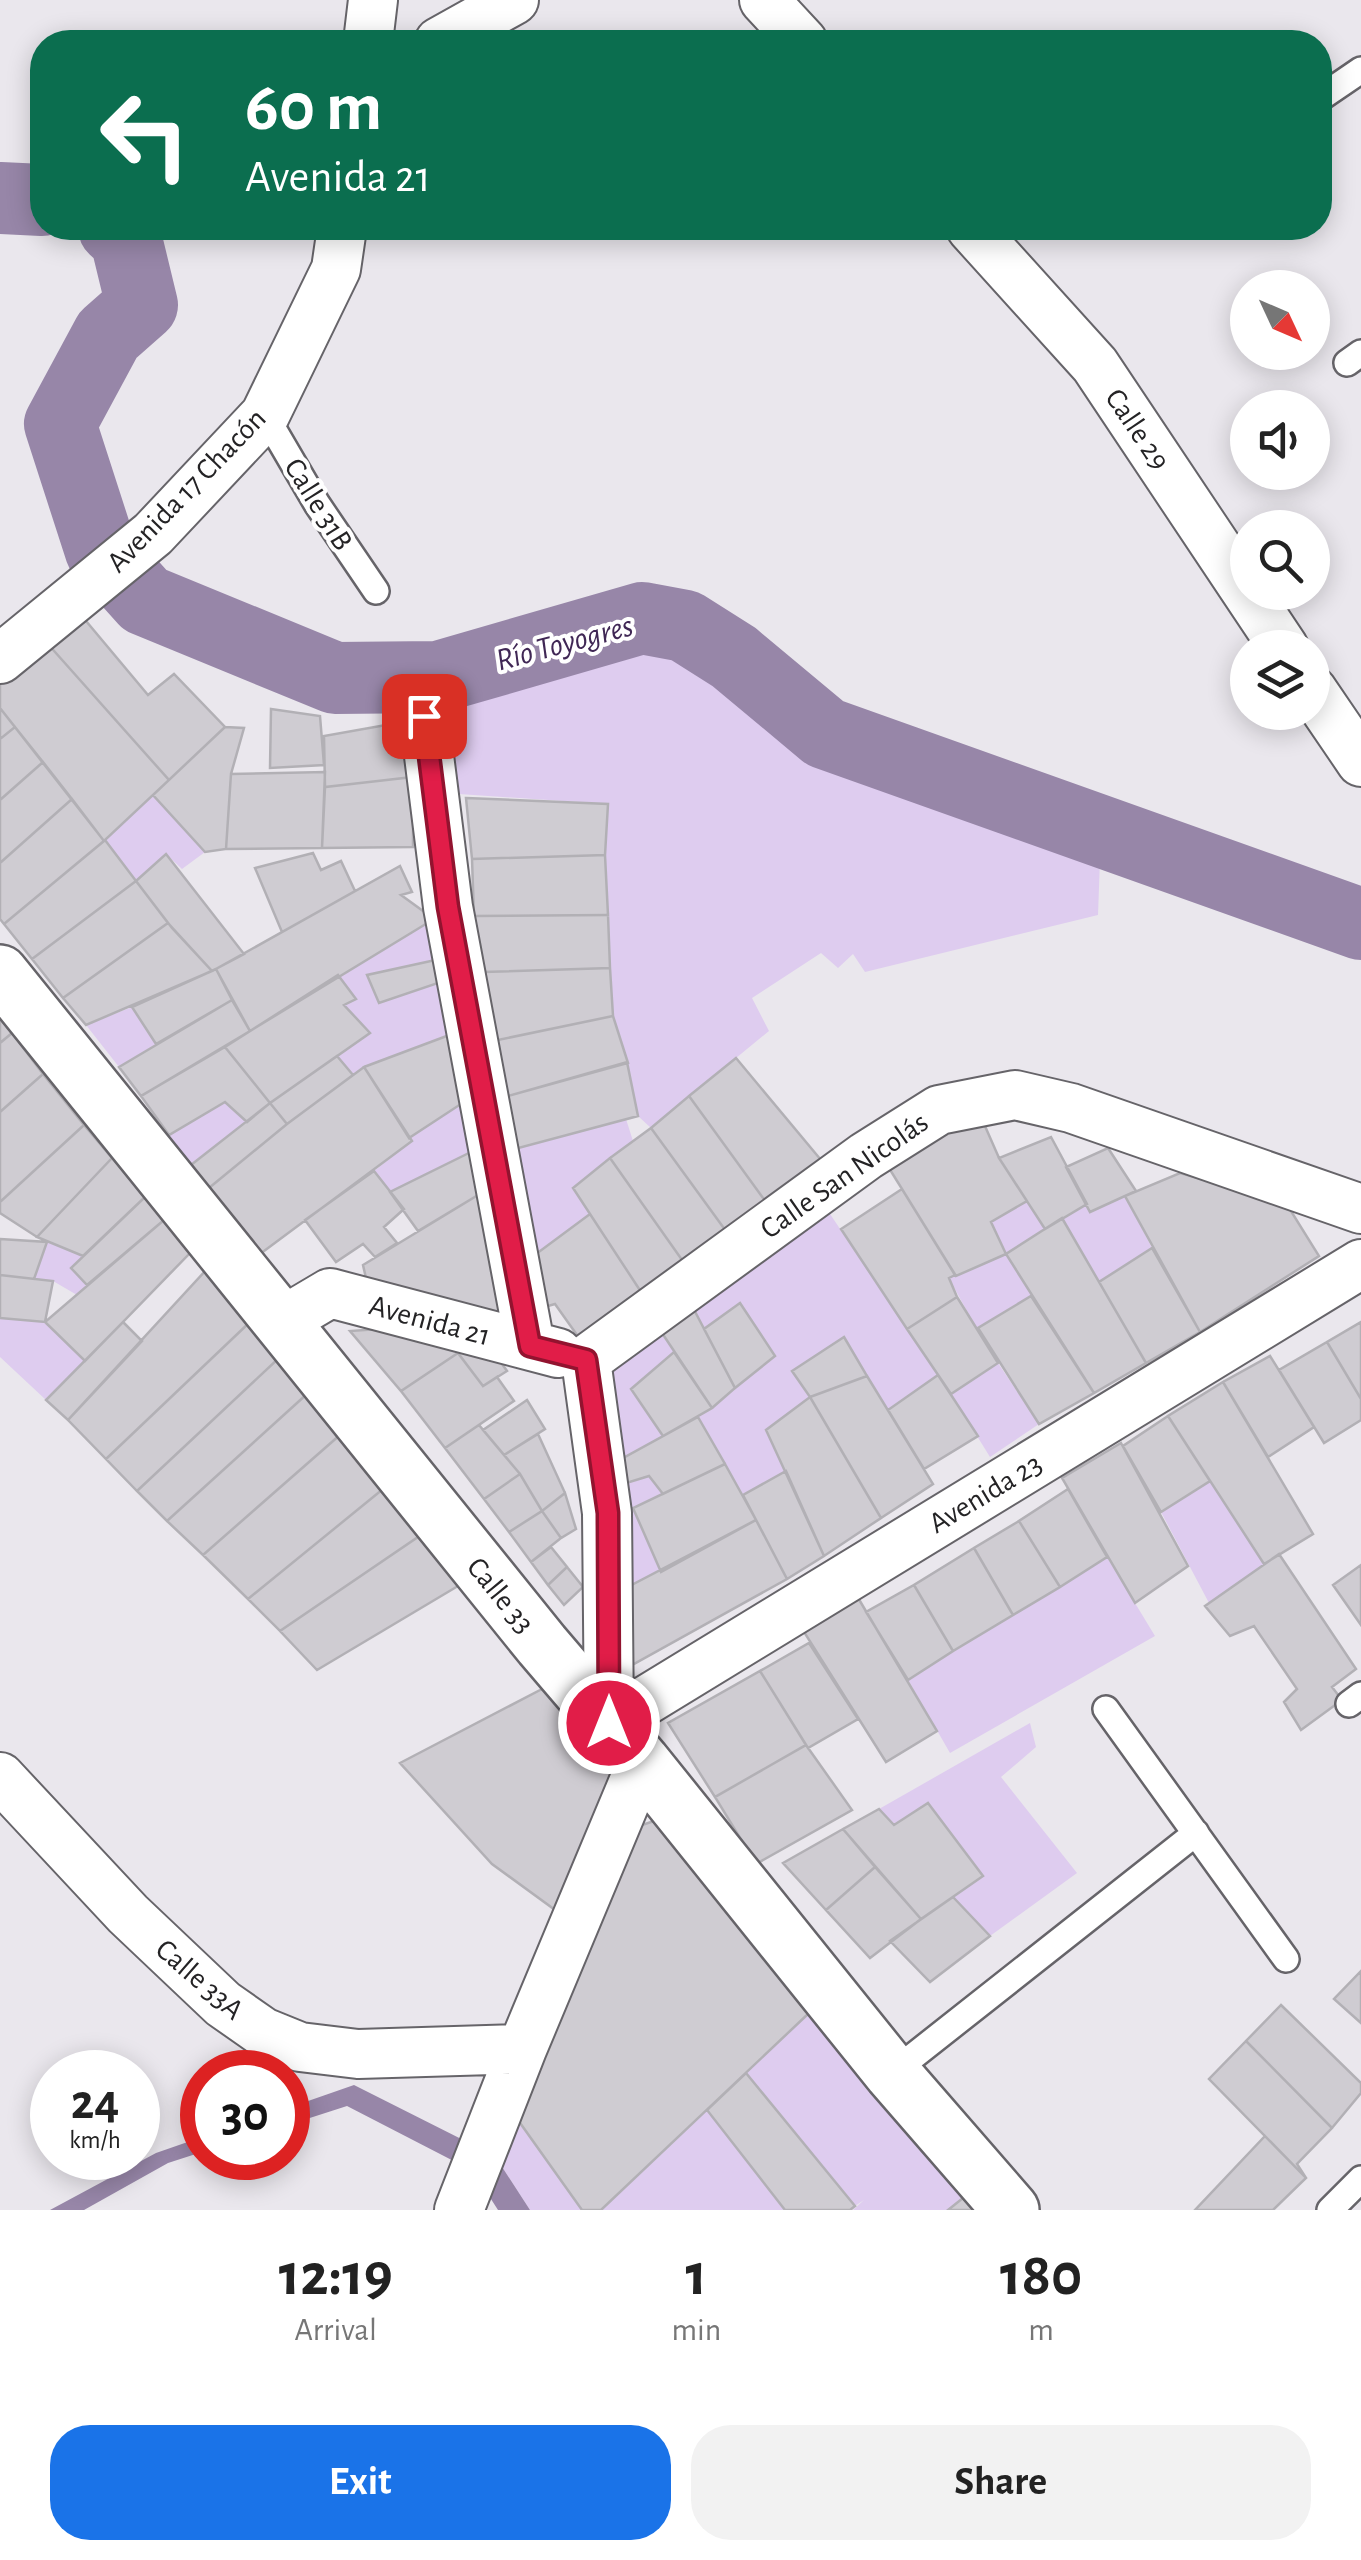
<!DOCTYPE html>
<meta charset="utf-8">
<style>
body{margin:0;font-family:"Alegreya Sans",sans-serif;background:#f2f2f2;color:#222;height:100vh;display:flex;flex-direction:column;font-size:38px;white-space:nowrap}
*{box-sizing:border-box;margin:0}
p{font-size:32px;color:#767676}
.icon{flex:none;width:55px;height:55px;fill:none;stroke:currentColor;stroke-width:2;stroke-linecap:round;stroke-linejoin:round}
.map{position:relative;height:2210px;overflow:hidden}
.sheet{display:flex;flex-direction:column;background:#fff;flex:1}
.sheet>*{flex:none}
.top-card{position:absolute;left:30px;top:30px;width:1302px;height:210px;border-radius:40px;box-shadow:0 5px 25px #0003;background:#0b6e4f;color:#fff;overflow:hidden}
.needle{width:65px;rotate:134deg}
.buttons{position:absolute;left:1230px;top:270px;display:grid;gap:20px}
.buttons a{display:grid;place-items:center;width:100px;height:100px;border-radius:50%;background:#fff;box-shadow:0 5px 25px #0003;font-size:50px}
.speed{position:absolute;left:30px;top:2050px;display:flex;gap:20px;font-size:50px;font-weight:700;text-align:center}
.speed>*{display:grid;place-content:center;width:130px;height:130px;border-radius:50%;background:#fff;box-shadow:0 5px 25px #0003;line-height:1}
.speed small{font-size:25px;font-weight:400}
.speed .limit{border:15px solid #d22;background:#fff;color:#111}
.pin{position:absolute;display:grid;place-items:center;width:85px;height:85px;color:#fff;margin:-42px;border-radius:20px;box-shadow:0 5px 15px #0006}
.me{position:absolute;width:110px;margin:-55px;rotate:0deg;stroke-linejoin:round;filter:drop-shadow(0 0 8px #0008)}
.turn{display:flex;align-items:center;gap:35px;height:210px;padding:0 50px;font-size:45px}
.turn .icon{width:130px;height:130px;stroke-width:2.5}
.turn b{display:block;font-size:70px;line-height:85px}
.eta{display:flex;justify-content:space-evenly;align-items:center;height:170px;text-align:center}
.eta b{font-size:60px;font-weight:700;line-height:70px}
.primary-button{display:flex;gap:20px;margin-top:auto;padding:20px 50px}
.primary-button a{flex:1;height:115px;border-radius:40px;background:#1a73e8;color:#fff;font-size:40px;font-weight:700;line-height:115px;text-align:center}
.primary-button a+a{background:#f2f2f2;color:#222}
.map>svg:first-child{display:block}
</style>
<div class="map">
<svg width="1361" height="2210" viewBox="0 0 1361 2210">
<rect width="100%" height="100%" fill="#eae7ed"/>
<path fill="#deccef" d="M642,618L685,626L731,655L824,736L1101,832L1098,915L865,972L853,954L838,968L821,953L752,998L769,1031L651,1128L638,1116L627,1062L613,1016L605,855L608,804L459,794L442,675Z
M153,795L205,852L182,869L166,854L136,881L105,840Z
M434,919L440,959L367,976L379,1003L444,981L452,1034L366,1066L353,1075L337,1056L360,1024L344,1005L356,998L338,975Z
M132,1007L156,1044L119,1067L86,1025Z
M225,1102L247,1122L191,1165L169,1135Z
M464,1102L473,1151L390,1192L374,1171L412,1141L411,1137Z
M626,1119L633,1141L574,1188L590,1214L532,1257L511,1150Z
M1125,1196L1152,1248L1100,1282L1062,1218L1087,1204L1091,1212Z
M1027,1201L1045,1229L1033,1296L976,1328L949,1278L1006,1254L991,1222Z
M824,1205L938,1375L888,1410L843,1338L793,1371L810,1397L786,1471L743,1495L698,1417L774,1356L740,1303L704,1329L690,1302Z
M47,1242L83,1256L71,1267L87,1285L77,1295L53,1281L34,1279Z
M0,1318L45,1322L85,1361L46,1400L0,1357Z
M658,1327L674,1352L632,1389L663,1436L616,1462L601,1367Z
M998,1363L1039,1424L990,1457L951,1394Z
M649,1476L663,1494L634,1508L661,1572L624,1589L620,1485Z
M1210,1481L1264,1564L1209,1603L1161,1512Z
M1107,1557L1155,1636L950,1753L908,1680Z
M1030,1723L1036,1747L1001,1777L1077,1873L990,1936L953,1897L983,1875L928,1804L894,1825L879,1809Z
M809,2013L968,2194L948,2210H853L864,2200L855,2206L746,2073Z
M707,2110L785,2210H601Z
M513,2113L582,2210H530L495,2156Z"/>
<path fill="#9786a8" d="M354,2085L495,2156L530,2210H498L473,2171L347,2106L288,2125V2108Z
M202,2137V2152L168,2163L84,2210H50L156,2153Z"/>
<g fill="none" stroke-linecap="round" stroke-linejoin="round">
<path stroke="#9786a8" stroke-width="72" d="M0,198L42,200
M114,228L126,239L142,305L108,335L60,424L101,551L145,600L335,678L438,677L642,618L685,626L734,657L825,733L1361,924"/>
</g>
<path fill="#cfccd2" stroke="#b2b0b5" stroke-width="2.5" d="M81,615L148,695L174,674L225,727L169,780L47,643Z
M47,643L169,780L104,841L0,708V679Z
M0,708L15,727L0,739Z
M271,709L320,716L324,765L270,768Z
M414,720L413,777L325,787L324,736Z
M15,727L43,762L0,800V739Z
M225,727L244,728L231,774L226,849L205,852L153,795Z
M43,762L72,799L0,863V800Z
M325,772L322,848L226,849L231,774Z
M413,777V847L322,848L325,787Z
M466,798L608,804L605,855L472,859Z
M72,799L104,841L4,924L0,919V863Z
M105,840L136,881L32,959L4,924Z
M313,853L321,870L341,861L355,891L282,932L255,868Z
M166,854L244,954L212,971L172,928L136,881Z
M605,855L608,915L474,916L472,859Z
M400,866L412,892L401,895L434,919L250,1031L216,969Z
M136,881L168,923L63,998L32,959Z
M608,915L610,968L483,972L474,916Z
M168,923L212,971L86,1025L63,998Z
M440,959L444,981L379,1003L367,975Z
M610,968L613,1016L493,1041L483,972Z
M216,969L232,1000L156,1044L132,1007Z
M338,975L356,999L344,1005L370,1033L270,1103L225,1047Z
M232,1000L250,1031L141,1096L119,1067Z
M613,1016L628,1063L501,1098L493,1041Z
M0,1018L12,1033L0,1043Z
M12,1033L43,1074L0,1112V1043Z
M452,1034L464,1102L409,1138L364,1067Z
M225,1047L270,1103L247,1122L225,1102L169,1135L141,1096Z
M337,1056L353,1075L287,1124L270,1103Z
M736,1058L826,1166L771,1209L689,1096Z
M627,1062L638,1116L511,1150L501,1098Z
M364,1067L412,1141L260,1254L209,1188L287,1124Z
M43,1074L84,1125L0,1202V1112Z
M689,1096L771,1209L731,1238L651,1128Z
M270,1103L287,1124L209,1188L191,1165Z
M981,1117L999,1158L1027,1201L991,1222L1006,1254L956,1276L884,1160Z
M84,1125L112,1158L37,1237L0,1213V1202Z
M651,1128L731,1238L687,1267L610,1158Z
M1051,1137L1087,1204L1045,1229L999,1158Z
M1108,1148L1136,1191L1090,1212L1066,1167Z
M473,1151L483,1192L418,1231L390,1192Z
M112,1158L145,1197L83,1256L37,1237Z
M610,1158L687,1267L645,1298L573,1188Z
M374,1171L404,1209L384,1227L397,1243L375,1257L363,1244L336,1262L305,1220Z
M1180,1173L1286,1203L1319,1256L1200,1332L1125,1196Z
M902,1189L955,1275L949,1278L957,1297L907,1329L841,1229Z
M483,1192L507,1320L368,1287L363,1265Z
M145,1197L164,1220L87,1285L71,1268Z
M590,1214L645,1298L582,1342L555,1304L541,1308L532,1257Z
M1062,1218L1146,1363L1094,1393L1006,1254Z
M164,1220L191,1252L85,1361L45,1322Z
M0,1239L47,1242L34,1279L0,1275Z
M1152,1248L1200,1332L1146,1363L1099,1282Z
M207,1269L251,1321L106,1459L68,1420Z
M0,1275L53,1281L45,1322L0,1318Z
M1031,1296L1094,1393L1039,1424L978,1328Z
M957,1297L998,1363L951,1394L907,1329Z
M690,1302L735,1388L712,1408L658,1327Z
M740,1303L775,1356L735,1388L704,1329Z
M251,1321L280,1357L137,1491L106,1459Z
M123,1322L142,1341L68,1420L46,1400Z
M1361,1322V1399L1327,1342Z
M437,1325L458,1353L401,1391L350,1331Z
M844,1337L867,1376L810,1397L792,1371Z
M1327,1342L1361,1399V1420L1324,1443L1279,1370Z
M487,1343L507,1371L483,1386L458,1353Z
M674,1352L712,1408L663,1436L631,1389Z
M458,1353L483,1386L497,1377L514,1401L445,1448L401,1391Z
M1270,1356L1314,1427L1268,1457L1223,1382Z
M280,1357L308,1393L167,1521L137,1491Z
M938,1375L978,1436L924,1469L888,1410Z
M867,1376L933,1484L881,1518L810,1397Z
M1223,1382L1313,1534L1264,1564L1168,1416Z
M308,1393L341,1434L203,1555L167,1521Z
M810,1397L881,1518L824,1556L766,1430Z
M527,1400L545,1429L504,1455L483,1430Z
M1168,1416L1210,1481L1161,1512L1123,1446Z
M698,1417L725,1464L663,1494L649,1476L620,1485L616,1462Z
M479,1425L520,1474L484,1499L445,1448Z
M341,1434L383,1489L248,1599L203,1555Z
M538,1434L565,1493L542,1511L520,1474L504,1455Z
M1121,1443L1188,1566L1135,1603L1062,1478Z
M725,1464L756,1520L661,1572L633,1508Z
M786,1471L824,1556L787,1579L743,1495Z
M520,1474L542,1511L509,1532L484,1499Z
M383,1489L421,1535L280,1631L248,1599Z
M1068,1489L1107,1557L1060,1587L1019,1521Z
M565,1493L576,1529L561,1538L542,1511Z
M542,1511L561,1538L531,1562L509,1532Z
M756,1520L787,1579L623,1670L624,1589Z
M1019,1521L1060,1587L1013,1615L974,1548Z
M421,1535L463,1583L317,1670L280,1631Z
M551,1547L567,1567L548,1585L531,1562Z
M974,1548L1013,1615L953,1651L914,1585Z
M1279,1554L1356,1669L1332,1687L1342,1700L1301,1730L1284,1702L1297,1689L1254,1626L1230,1636L1205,1606Z
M1361,1565V1625L1333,1585Z
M567,1567L583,1587L564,1605L548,1585Z
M914,1585L953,1651L908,1680L866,1612Z
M854,1591L937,1731L886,1762L799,1624Z
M809,1643L858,1719L808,1748L760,1671Z
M760,1671L806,1745L715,1797L668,1723Z
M544,1688L621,1777L562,1915L492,1864L400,1763Z
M806,1745L852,1810L756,1864L715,1797Z
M928,1803L983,1876L921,1919L843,1829L879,1809L894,1825Z
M660,1819L809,2013L601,2210H582L513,2113L630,1829Z
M843,1829L875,1867L826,1910L783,1863Z
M875,1867L921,1919L870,1958L826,1910Z
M953,1897L990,1936L930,1982L890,1941Z
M1361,1971V2023L1334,1999Z
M1281,2005L1361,2083V2093L1332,2128L1246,2041Z
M1246,2041L1332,2128L1297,2164L1306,2178L1209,2079Z
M746,2073L855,2206L850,2210H785L707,2110Z
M1265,2136L1306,2178L1273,2210H1195Z
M968,2194L981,2210H948Z"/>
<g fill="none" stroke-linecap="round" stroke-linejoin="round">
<defs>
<path id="service" d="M1320,98L1361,70
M1347,363L1361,353
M265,415L317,504L376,591
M1349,1704L1361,1695
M1106,1709L1286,1959
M892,2073L1196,1833
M1330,2210L1361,2179"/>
<path id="minor" d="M764,0L803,42
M368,42L373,0
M439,42L514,0
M971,228L1095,365L1284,648
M0,659L153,534L265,415L336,269L342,228
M1312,690L1361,762
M424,716L448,907L530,1345
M281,1322L330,1293L558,1353
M586,1360L866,1156L939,1110L1015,1095L1071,1108L1361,1209
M586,1360L607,1513L609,1723
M609,1723L1361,1264
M0,1777L128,1914L223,2004L263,2032L300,2047L358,2054L522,2049
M459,2210L522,2049L642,1762"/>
<path id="secondary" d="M0,973L542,1645L642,1762L892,2073L1011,2210"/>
</defs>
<use href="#service" stroke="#666469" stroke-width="30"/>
<use href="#minor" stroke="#666469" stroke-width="52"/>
<use href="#secondary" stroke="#666469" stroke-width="60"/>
<use href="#service" stroke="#fff" stroke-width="25"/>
<use href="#minor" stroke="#fff" stroke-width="48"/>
<use href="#secondary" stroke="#fff" stroke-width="55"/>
</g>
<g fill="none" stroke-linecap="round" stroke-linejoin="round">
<defs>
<path id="route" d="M424,716L448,907L530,1346L586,1360L608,1513L609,1723"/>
</defs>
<use href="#route" stroke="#92132f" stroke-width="25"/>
<use href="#route" stroke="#e11d48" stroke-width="18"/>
</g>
<g text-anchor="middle" stroke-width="8" stroke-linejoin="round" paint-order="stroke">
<g font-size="30" fill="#242325" stroke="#fff">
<text transform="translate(1138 429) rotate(56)" y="10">Calle 29</text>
<text transform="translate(186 490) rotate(-46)" y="10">Avenida 17 Chacón</text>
<text transform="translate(319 504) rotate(58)" y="10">Calle 31B</text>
<text transform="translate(844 1175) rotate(-35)" y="10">Calle San Nicolás</text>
<text transform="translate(430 1320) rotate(15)" y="10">Avenida 21</text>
<text transform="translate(985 1493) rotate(-31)" y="10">Avenida 23</text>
<text transform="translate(501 1595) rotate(51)" y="10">Calle 33</text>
<text transform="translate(200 1979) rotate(41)" y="10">Calle 33A</text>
</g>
<g font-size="32" font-style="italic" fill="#402755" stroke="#fff">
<text transform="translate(564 642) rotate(-15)" y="11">Río Toyogres</text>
</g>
</g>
</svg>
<div class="buttons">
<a><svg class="needle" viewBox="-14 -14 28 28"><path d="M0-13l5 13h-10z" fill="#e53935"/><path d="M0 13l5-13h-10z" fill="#767676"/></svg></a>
<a><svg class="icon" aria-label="sound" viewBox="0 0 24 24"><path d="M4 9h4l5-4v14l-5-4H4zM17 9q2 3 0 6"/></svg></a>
<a><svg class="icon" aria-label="search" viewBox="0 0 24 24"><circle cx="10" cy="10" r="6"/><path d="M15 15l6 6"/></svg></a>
<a><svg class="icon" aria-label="layers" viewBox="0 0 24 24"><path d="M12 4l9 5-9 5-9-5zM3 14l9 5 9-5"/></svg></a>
</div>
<div class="speed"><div>24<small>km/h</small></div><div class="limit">30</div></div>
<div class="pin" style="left:424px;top:716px;background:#d93025"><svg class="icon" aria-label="arrive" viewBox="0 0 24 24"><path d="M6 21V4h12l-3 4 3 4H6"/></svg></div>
<svg class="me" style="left:609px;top:1723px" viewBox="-20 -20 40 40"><circle r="17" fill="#e11d48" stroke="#fff" stroke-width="3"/><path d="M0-11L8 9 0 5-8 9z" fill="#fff"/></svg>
<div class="top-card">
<div class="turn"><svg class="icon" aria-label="left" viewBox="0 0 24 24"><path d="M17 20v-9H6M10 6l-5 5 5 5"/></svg><div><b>60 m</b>Avenida 21</div></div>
</div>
</div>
<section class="sheet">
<div class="eta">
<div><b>12:19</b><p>Arrival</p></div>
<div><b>1</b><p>min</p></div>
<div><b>180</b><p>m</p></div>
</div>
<div class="primary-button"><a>Exit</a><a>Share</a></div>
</section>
